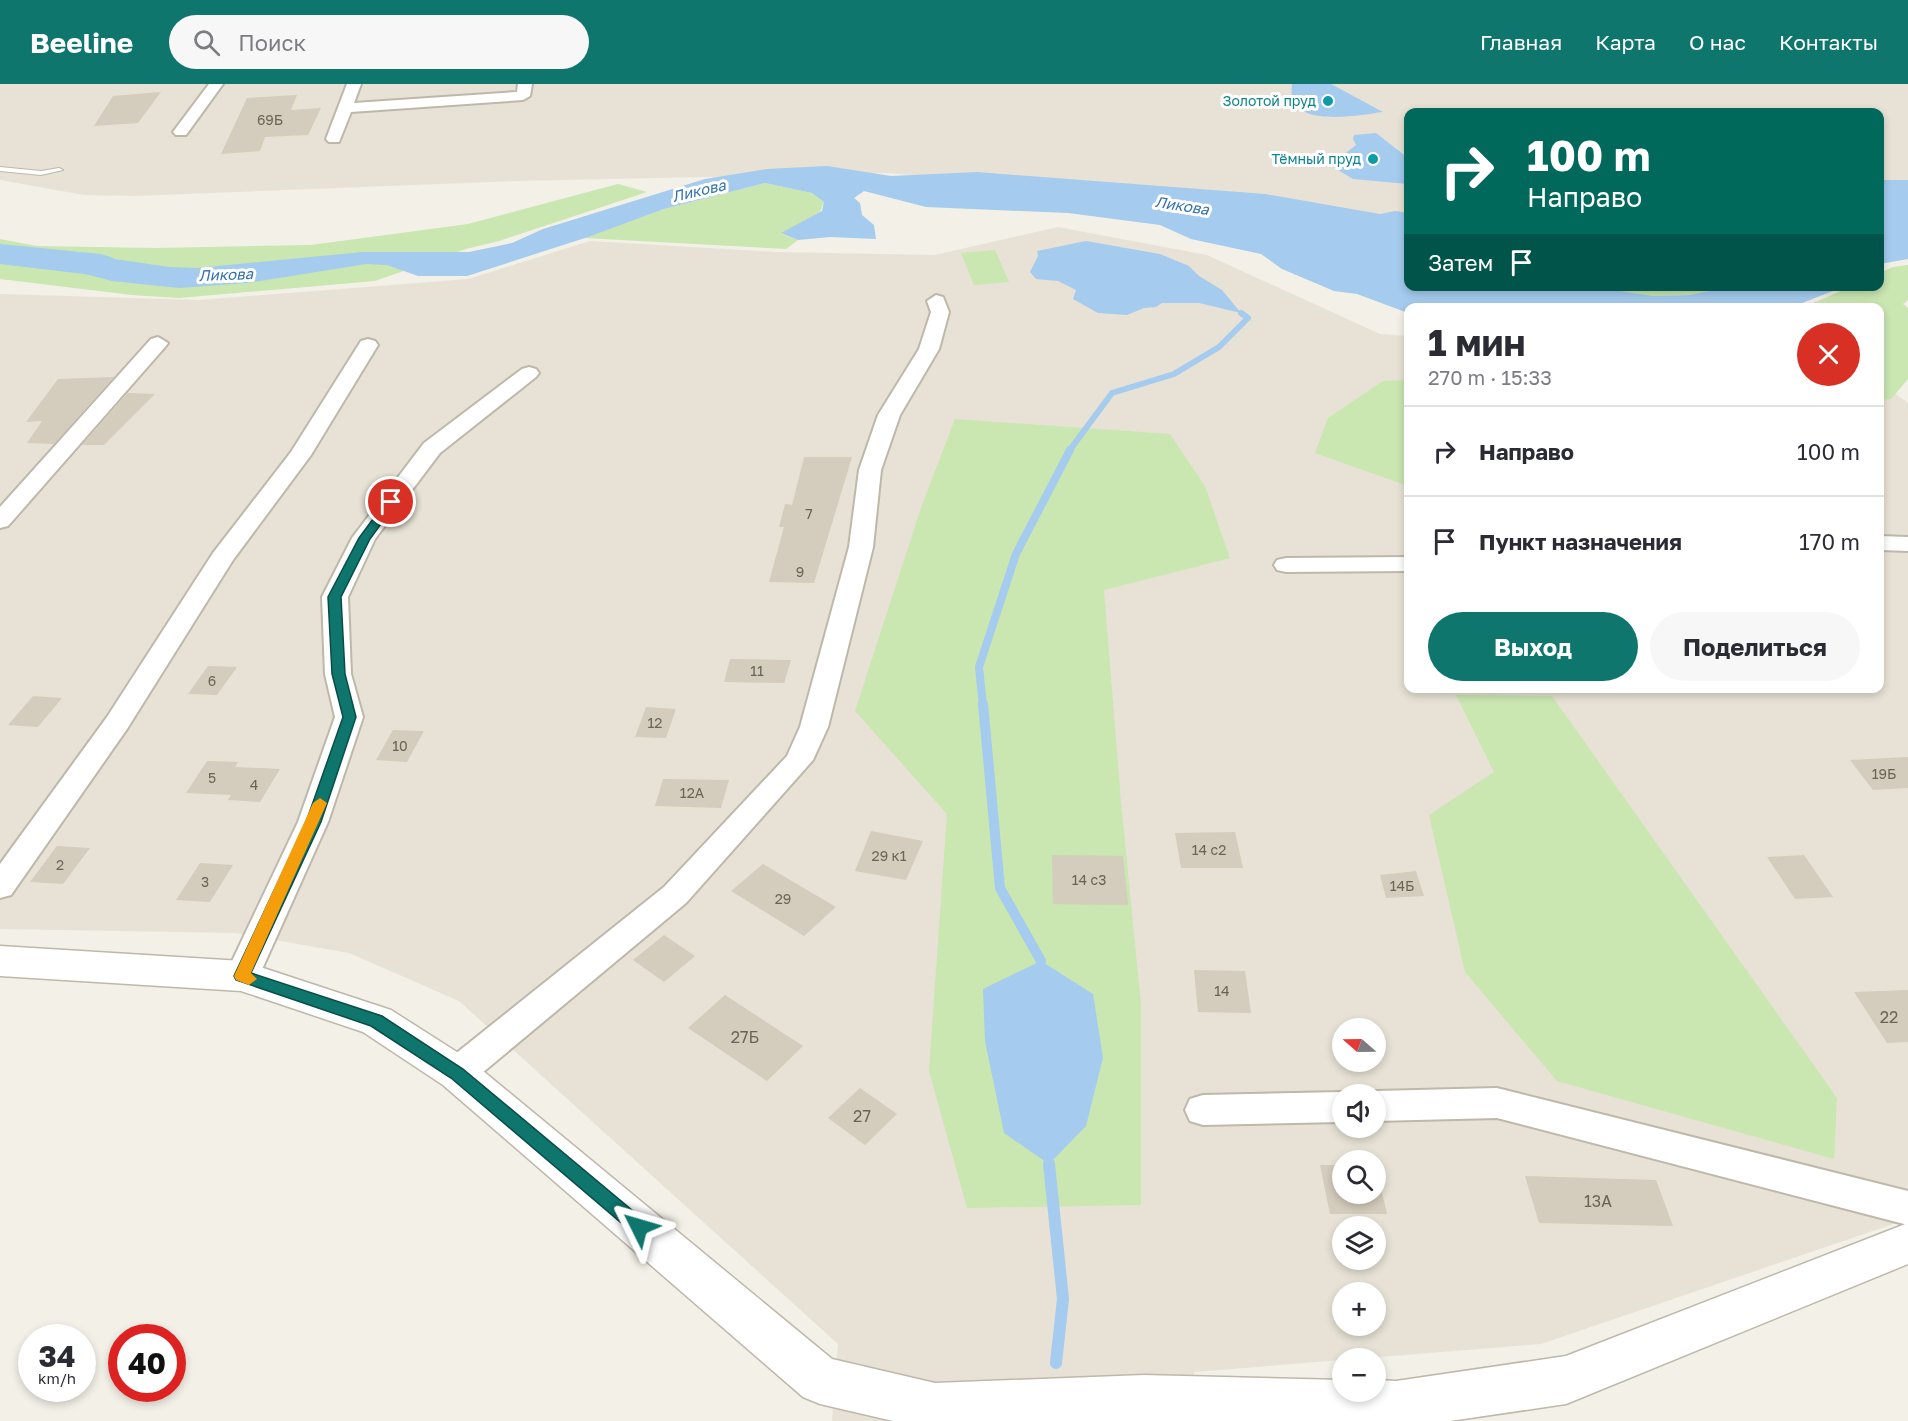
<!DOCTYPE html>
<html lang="ru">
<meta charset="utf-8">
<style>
body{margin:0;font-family:"Golos Text",sans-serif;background:#f7f7f7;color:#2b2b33;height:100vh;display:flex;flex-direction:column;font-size:22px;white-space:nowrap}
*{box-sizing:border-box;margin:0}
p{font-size:20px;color:#7c7c81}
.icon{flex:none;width:33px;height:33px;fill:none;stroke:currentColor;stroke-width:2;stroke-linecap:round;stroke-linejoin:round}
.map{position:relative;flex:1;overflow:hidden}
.side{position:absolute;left:1404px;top:219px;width:480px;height:390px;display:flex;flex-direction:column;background:#fff;border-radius:12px;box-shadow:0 3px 9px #0003}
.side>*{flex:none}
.top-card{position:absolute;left:1404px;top:24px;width:480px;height:183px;border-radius:12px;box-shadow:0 3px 9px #0003;background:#00695c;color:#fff;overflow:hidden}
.needle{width:39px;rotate:290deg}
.tools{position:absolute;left:1332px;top:934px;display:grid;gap:12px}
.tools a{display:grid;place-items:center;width:54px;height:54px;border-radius:50%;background:#fff;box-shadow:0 3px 9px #0003;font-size:30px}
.speed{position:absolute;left:18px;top:1240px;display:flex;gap:12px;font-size:30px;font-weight:700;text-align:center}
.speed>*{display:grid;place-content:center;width:78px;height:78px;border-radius:50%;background:#fff;box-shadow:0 3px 9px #0003;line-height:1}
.speed small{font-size:15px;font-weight:400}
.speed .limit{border:9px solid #d22;background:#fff;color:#111}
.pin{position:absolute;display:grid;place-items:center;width:51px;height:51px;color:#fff;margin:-26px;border:3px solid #fff;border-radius:50%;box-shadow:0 2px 6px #0007}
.me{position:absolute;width:66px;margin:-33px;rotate:310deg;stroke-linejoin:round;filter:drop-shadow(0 0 4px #0008)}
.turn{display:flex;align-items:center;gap:21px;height:126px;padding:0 24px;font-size:27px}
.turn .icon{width:78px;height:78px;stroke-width:2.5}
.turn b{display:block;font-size:42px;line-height:51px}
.then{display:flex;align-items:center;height:57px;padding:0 24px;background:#0003;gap:12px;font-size:22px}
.round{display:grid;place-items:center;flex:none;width:63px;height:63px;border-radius:32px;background:#f7f7f7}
.headline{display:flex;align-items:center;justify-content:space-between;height:102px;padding:0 24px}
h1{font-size:36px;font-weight:700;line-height:45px}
.action{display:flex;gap:12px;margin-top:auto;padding:12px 24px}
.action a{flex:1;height:69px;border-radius:36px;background:#0f766e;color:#fff;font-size:24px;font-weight:700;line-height:69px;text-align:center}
.action a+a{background:#f7f7f7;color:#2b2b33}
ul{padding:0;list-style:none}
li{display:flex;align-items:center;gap:18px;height:90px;padding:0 24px;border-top:2px solid #e1e1e2}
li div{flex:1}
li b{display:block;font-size:22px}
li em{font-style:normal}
header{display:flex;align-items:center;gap:36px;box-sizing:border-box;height:84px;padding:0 30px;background:#0f766e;color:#fff}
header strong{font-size:28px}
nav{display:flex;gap:33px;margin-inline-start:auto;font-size:21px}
.search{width:420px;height:54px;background:#f7f7f7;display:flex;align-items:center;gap:15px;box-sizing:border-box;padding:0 21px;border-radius:33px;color:#7c7c81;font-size:22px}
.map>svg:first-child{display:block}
</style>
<header>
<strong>Beeline</strong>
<div class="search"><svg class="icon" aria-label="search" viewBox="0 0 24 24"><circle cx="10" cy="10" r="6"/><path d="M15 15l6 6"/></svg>Поиск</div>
<nav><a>Главная</a><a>Карта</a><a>О нас</a><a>Контакты</a></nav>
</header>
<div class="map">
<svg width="1908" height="1337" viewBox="0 0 1908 1337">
<rect width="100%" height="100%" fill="#f3f0e7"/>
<path fill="#e7e2d5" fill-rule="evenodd" d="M0,0H1908V100L1880,103V28H1408V140L1116,106L886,89L517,97L136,112L84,111L0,96Z
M1058,143L1207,171L1380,250L1408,252V604H1880V298L1908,319V1135L1541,1260L1194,1288L1197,1337H832L838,1260L459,917L349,869L236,849L0,845V210L199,216L468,195L590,157L777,168L935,171ZM1342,945H1376V978H1342ZM1342,1011H1376V1044H1342ZM1342,1077H1376V1110H1342ZM1342,1143H1376V1176H1342ZM1342,1209H1376V1242H1342Z"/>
<path fill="#cae6b1" d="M765,99L812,109L824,118L820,128L782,150L798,156L786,165L584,154L664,125Z
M618,100L647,108L499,157L466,165L375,197L179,214L132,211L0,195V155L37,162L155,164L311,161L468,140Z
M995,166L1009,198L974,201L961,169Z
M1908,181V216L1903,220L1908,224V295L1891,315L1880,316V224L1804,223L1850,203L1880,202V189L1893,183Z
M1585,203H1737C1689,214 1634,216 1585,203Z
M1408,296V402L1315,369L1328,334L1383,297Z
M955,335L1170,350L1205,402L1230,474L1104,506L1121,718L1141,921V1121L967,1124L929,987L947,730L855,627L922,421Z
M1456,611L1552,612L1837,1014L1834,1075L1557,997L1465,888L1429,731L1494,688Z"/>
<path fill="#a5cbee" d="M1292,0H1331L1383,28C1362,31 1298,43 1292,13C1291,9 1292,3 1292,0Z
M1376,49L1408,74V100L1353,95L1330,81L1356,61L1353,55L1354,51Z
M827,82L891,92L977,88L1265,110L1380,130L1395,127L1408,129V202H1585L1653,212L1689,211L1737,202L1843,203L1792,223L1408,224V229L1357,210L1334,207L1282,185L1261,170L1191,155L1160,141L1068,129L926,123L864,107L854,114L860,119L862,131L874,141L876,155L830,153L798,156L781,149L822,127L824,118L812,109L765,99L664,125L588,153L467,192H418L387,181L366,180L247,199L179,204L112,197L36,177L25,171L74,169L169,183L197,184L363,168H469L512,159L543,145L705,95L767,85Z
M1880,96H1908V175L1880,180Z
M1086,157L1160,170L1189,182L1199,192L1222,206L1241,229L1199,219H1162L1156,223L1144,224L1127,231L1098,229L1073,215L1076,206L1058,197L1036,195L1030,188L1038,172L1037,167Z
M1041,877L1093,910L1103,974L1086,1042L1049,1080L1004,1049L985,957L983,905Z"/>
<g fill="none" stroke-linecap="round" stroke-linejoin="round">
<path stroke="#a5cbee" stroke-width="6" d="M1069,367L1112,309L1174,290L1219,263L1248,234L1241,229"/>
<path stroke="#a5cbee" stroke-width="8" d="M983,622L979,583L1016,470L1070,366"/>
<path stroke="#a5cbee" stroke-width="10" d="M983,620L1000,804L1041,877"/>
<path stroke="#a5cbee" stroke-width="12" d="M1049,1080L1063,1215L1056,1279"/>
<path fill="#a5cbee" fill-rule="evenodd" d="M0,160L101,170L113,174L119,181L113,188L101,192L0,180Z"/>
</g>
<path fill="#d4ccbc" d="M161,8L138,39L94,42L113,12Z
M297,11L291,26L321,24L308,51L265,53L260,67L221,70L247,14Z
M114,293L54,360L27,359L42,337L26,338L58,295Z
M128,309L155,310L104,361H82Z
M804,373H852L814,499L769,498L784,443H779L785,420L792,421Z
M730,575L791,576L784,599L724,598Z
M208,582L237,583L217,611L188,610Z
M33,612L62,614L38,643L8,641Z
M646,623L676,625L666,654L635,653Z
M393,646L424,647L407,678L376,676Z
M1908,673V704L1873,706L1850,676Z
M207,677L238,678L235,683L280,685L260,718L228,716L231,711L186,709Z
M663,695L729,696L721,724L655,722Z
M871,747L923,757L906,796L855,787Z
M1235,748L1243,784H1181L1175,749Z
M57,762L90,764L63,800L30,798Z
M1052,771L1123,772L1128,821L1053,820Z
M1804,771L1833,813L1795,815L1767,773Z
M200,779L233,781L210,818L176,816Z
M763,780L802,803L836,823L804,852L731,807Z
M1416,787L1424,812L1386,814L1380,791Z
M664,851L695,872L664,898L633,876Z
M1194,886L1245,887L1251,929L1198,928Z
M1908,906V958L1887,959L1854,908Z
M725,911L803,962L767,997L688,944Z
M860,1004L897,1030L865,1061L828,1034Z
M1320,1081H1342V1110H1376V1083L1387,1130H1330Z
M1525,1092L1656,1096L1673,1142L1539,1139Z"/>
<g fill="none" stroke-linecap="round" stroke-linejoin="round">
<defs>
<path id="service" d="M0,83L41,87L59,84L63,86L41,91L0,87Z"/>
<path id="minor" d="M209,0H223L186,51H176L173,48Z
M347,0H361L354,19L517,8L518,0H532L530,12L523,16L351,28L339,58H329L326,55Z
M936,211L943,213L949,228L939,265L900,331L881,386L873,463L828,643L813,676L686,819L470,999L457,1003L444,999L439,989L444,979L664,803L787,672L800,643L849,463L859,386L878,331L919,265L931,228L927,217Z
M158,253L168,259L165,263L8,442L0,444V423L151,255Z
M368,255L375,257L378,261L311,371L233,476L127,645L11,811L0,814V780L107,633L213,469L291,368L361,257Z
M529,283L536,285L539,289L536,293L440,369L375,455L348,513L351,590L363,633L328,738L259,892L254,901L242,905L230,901L225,892L298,738L335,633L325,590L322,513L352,454L424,359L522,285Z
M1880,452L1908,453V467L1880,466Z
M1408,473V487L1286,488L1277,486L1274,481L1277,476L1286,474Z
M1497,1004L1908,1107V1141L1497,1034L1376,1037V1011H1364L1376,1007Z
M1342,1008L1351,1011H1342V1038L1203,1041L1190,1037L1185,1026L1190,1015L1203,1011Z"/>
<path id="tertiary" d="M0,862L242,877L391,926L471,977L832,1275L935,1299L1144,1291L1342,1296V1308H1376V1296L1396,1297L1566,1272L1908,1139V1180L1566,1320L1450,1337H893L820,1320L803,1313L443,1001L363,948L241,907L0,892Z"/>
</defs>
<use href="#service" stroke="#beb8aa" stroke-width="2"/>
<use href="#minor" stroke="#beb8aa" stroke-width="4"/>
<use href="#tertiary" stroke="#beb8aa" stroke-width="3"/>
<use href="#service" fill="#fff" fill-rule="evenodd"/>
<use href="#minor" fill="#fff" fill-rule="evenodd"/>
<use href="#tertiary" fill="#fff" fill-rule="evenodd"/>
</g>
<path fill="#0f766e" stroke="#0a4d48" stroke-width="1.5" d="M387,416L397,418L370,455L341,513L345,590L356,633L321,738L251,889L382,932L463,985L645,1137L648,1143L645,1148L639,1151L632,1148L451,994L371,942L236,896L234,892L306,738L343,633L332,590L328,513L359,454Z"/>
<path fill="#f59e0b" d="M320,714L327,719L251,889L257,895L249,901L236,896L234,892L313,719Z"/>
<g fill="#0f9aa8" stroke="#fff" stroke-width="2">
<circle cx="1328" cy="17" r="6"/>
<circle cx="1373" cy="75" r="6"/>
</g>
<g text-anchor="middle" stroke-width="6" stroke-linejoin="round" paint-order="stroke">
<g font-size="14" fill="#0d838f" stroke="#fff" text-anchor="end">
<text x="1316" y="22">Золотой пруд</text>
<text x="1361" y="80">Тёмный пруд</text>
</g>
<g font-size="14" fill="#6a6458">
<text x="270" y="41">69Б</text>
<text x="809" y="435">7</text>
<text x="800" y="493">9</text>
<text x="757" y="592">11</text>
<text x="212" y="602">6</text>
<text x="655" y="644">12</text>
<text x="400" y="667">10</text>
<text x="1884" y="695">19Б</text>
<text x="212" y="699">5</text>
<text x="254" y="706">4</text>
<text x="692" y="714">12А</text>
<text x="1209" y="771">14 с2</text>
<text x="889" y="777">29 к1</text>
<text x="60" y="786">2</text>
<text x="1089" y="801">14 с3</text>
<text x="205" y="803">3</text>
<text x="1402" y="807">14Б</text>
<text x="783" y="820">29</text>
<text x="1222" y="912">14</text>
</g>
<g font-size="15" font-style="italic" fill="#3271ae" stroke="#fff">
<text transform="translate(699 107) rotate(-13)" y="5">Ликова</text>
<text transform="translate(1182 122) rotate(9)" y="5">Ликова</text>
<text transform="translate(226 191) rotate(-2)" y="5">Ликова</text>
</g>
<g font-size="16" fill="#6a6458">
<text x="1889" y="939">22</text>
<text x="745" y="959">27Б</text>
<text x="862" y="1038">27</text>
<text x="1598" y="1123">13А</text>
</g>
</g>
</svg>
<div class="tools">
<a><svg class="needle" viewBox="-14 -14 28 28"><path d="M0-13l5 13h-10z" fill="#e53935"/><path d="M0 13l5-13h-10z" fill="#7c7c81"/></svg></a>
<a><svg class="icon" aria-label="sound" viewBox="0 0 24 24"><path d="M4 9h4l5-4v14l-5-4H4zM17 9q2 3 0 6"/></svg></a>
<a><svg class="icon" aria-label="search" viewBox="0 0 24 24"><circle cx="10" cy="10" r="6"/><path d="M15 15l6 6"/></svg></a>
<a><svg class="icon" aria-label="layers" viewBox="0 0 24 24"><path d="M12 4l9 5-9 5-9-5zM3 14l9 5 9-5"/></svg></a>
<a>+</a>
<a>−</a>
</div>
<div class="speed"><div>34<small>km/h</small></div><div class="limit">40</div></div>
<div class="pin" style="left:391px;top:418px;background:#d93025"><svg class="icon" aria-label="arrive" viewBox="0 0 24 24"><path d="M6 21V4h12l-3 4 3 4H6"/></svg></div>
<svg class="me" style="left:639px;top:1143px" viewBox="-20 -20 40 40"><path d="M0-17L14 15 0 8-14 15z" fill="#0f766e" stroke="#fff" stroke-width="4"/></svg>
<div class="top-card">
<div class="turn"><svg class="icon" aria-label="right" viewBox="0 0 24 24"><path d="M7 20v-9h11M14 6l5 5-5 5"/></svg><div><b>100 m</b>Направо</div></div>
<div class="then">Затем<svg class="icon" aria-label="arrive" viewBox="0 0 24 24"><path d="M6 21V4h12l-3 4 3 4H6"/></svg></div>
</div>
<section class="side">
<div class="headline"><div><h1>1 мин</h1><p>270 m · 15:33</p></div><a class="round" style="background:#d93025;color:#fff"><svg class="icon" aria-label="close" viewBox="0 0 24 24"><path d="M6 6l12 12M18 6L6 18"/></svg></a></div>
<ul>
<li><svg class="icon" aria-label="right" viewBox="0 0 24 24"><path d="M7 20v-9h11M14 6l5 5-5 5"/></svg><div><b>Направо</b></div><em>100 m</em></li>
<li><svg class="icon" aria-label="arrive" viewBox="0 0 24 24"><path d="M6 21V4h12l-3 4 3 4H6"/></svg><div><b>Пункт назначения</b></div><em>170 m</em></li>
</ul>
<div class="action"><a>Выход</a><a>Поделиться</a></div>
</section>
</div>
